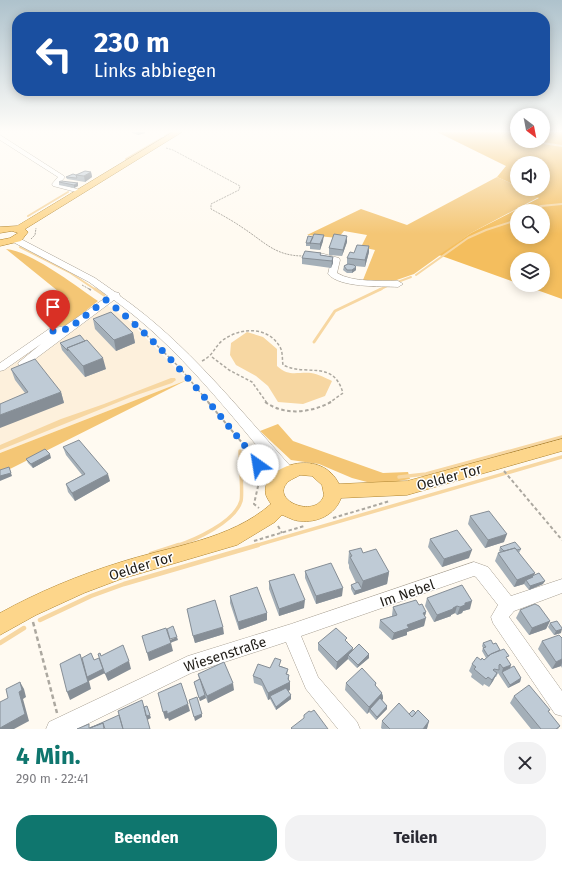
<!DOCTYPE html>
<html lang="de">
<meta charset="utf-8">
<style>
body{margin:0;font-family:"Fira Sans",sans-serif;background:#f2f2f3;color:#2b2b33;height:100vh;display:flex;flex-direction:column;font-size:15px;white-space:nowrap}
*{box-sizing:border-box;margin:0}
p{font-size:13px;color:#7c7c81}
.icon{flex:none;width:22px;height:22px;fill:none;stroke:currentColor;stroke-width:2;stroke-linecap:round;stroke-linejoin:round}
.map{position:relative;height:729px;overflow:hidden}
.panel{display:flex;flex-direction:column;background:#fff;flex:1}
.panel>*{flex:none}
.banner{position:absolute;left:12px;top:12px;width:538px;height:84px;border-radius:16px;box-shadow:0 2px 10px #0003;background:#1a4fa0;color:#fff;overflow:hidden}
.needle{width:26px;rotate:148deg}
.fabs{position:absolute;left:510px;top:108px;display:grid;gap:8px}
.fabs a{display:grid;place-items:center;width:40px;height:40px;border-radius:50%;background:#fff;box-shadow:0 2px 10px #0003;font-size:20px}
.pin{position:absolute;display:grid;place-items:center;width:34px;height:34px;color:#fff;margin:-41px -17px;border-radius:50% 50% 50% 0;rotate:-45deg;box-shadow:0 0 4px #0007}
.pin .icon{rotate:45deg}
.me{position:absolute;width:44px;margin:-22px;rotate:328deg;stroke-linejoin:round;filter:drop-shadow(0 0 3px #0008)}
.turn{display:flex;align-items:center;gap:14px;height:84px;padding:0 16px;font-size:18px}
.turn .icon{width:52px;height:52px;stroke-width:2.5}
.turn b{display:block;font-size:28px;line-height:34px}
.round{display:grid;place-items:center;flex:none;width:42px;height:42px;border-radius:16px;background:#f2f2f3}
.head{display:flex;align-items:center;justify-content:space-between;height:68px;padding:0 16px}
h1{font-size:24px;font-weight:700;line-height:30px;color:#0f766e}
.primary-button{display:flex;gap:8px;margin-top:auto;padding:8px 16px}
.primary-button a{flex:1;height:46px;border-radius:16px;background:#0f766e;color:#fff;font-size:16px;font-weight:700;line-height:46px;text-align:center}
.primary-button a+a{background:#f2f2f3;color:#2b2b33}
.map>svg:first-child{display:block}
</style>
<div class="map">
<svg width="562" height="729" viewBox="0 0 562 729">
<rect width="100%" height="100%" fill="#fffaf1"/>
<path fill="#fdf0dc" d="M107,305L129,321L187,380L0,453V364L53,327L83,324Z"/>
<path fill="#f4c675" d="M497,177L517,186V189H522L539,197L471,233L414,274L391,282L363,280L375,250L361,247L367,235L344,231L338,238L307,235L361,209L407,225Z
M6,249C31,251 77,287 98,301L68,325L53,327L61,322L50,310L69,300Z
M187,380L0,474V453Z
M278,424L293,441L383,473L408,472L410,479L387,483L367,482L352,478L319,464L291,460L260,431Z"/>
<path fill="#f4be5e" fill-rule="evenodd" d="M437,132H517V141H543V132H562V299L523,285H543V259H517V283L439,255L471,233L539,198L522,189H543V163H517V186L497,177L506,166ZM517,211H543V237H517Z"/>
<path fill="#f7d7a2" d="M247,332L263,337L277,349V366C289,377 296,372 311,373C318,374 326,378 332,381L325,396L303,404L278,402L268,386L256,376L236,365L230,355L231,343Z
M171,378H175L176,380L172,383L131,397L0,450V445L61,419L104,404Z"/>
<g fill="none" stroke-linecap="round" stroke-linejoin="round">
<path stroke="#f7d7a2" stroke-width="2" d="M165,136L172,132
M534,144L536,142L562,146
M126,159L162,138
M529,211L541,206L562,204
M28,216L68,192
M20,247L69,272L96,290
M416,275L468,238L486,230L517,220
M395,283L411,277
M379,290L389,285"/>
<path stroke="#f7d7a2" stroke-width="3" d="M95,289L104,295
M314,342L335,311L381,289"/>
<path stroke="#f7d7a2" stroke-width="3.5" d="M399,477L426,474L562,437
M176,546C195,540 235,522 241,501C243,494 240,461 240,451
M254,546L562,457"/>
<path stroke="#f7d7a2" stroke-width="4.5" d="M151,554L179,545
M40,620L91,596L124,584L258,545
M0,643L24,628"/>
<defs>
<path id="minor" d="M0,135L64,176L65,177L59,184L84,191L80,193L53,186L52,184L58,177L0,140Z
M13,238H19L95,278L115,292L119,293L120,296C187,343 238,408 292,468L294,472L292,476L287,477L282,476C230,414 180,348 114,300L27,365H19L18,363L41,344L4,370L0,371V363L49,329L65,326L108,296L89,282L13,242Z
M320,253L339,258L340,260L337,273C354,283 379,280 398,281L403,284L398,287C380,286 340,288 328,274L331,261L317,258L316,256L317,254Z
M474,562L488,567L511,596L562,579V593L514,611L509,617L562,691V716L555,714L493,623L491,617L498,605L476,577L474,576L301,636L318,677L357,722L360,729H338L306,689L286,642L191,673L77,729H46L49,722L188,656L291,624Z"/>
<path id="major" d="M173,132H182L25,229L28,232L21,241L0,246V240L10,238L18,233L12,231L0,233V227L17,226Z
M562,439V451L407,495L341,498C335,515 317,523 300,521C294,521 288,517 282,515L275,522L237,545L121,579L84,593L36,615L0,635V613C38,592 79,575 121,562C171,546 230,540 271,504C269,501 267,498 266,495C259,467 320,445 339,484L407,481ZM300,475L312,476L322,485L324,495C317,520 267,500 289,481C292,479 297,477 300,475Z"/>
</defs>
<use href="#minor" stroke="#a79f92" stroke-width="1"/>
<use href="#major" stroke="#af8430" stroke-width="1"/>
<path stroke="#aca8a0" stroke-width="1" stroke-dasharray="2 1" stroke-linecap="butt" d="M166,148L173,150L240,186L239,190L211,204V209C222,215 233,221 243,228C266,243 275,256 304,256
M31,239L35,235L36,228
M82,285L91,290"/>
<path stroke="#aca8a0" stroke-width="1.5" stroke-dasharray="3 2" stroke-linecap="butt" d="M89,289L91,290
M132,321L181,369L209,403
M212,357L229,370L252,382L267,403
M202,361C214,355 214,347 223,340C241,327 268,326 280,347C283,352 282,359 283,365C308,377 333,359 343,393L329,403"/>
<path stroke="#aca8a0" stroke-width="2" stroke-dasharray="3.5 2.5" stroke-linecap="butt" d="M208,402L254,457L261,473L254,504L259,508
M265,402C285,416 310,413 331,402
M504,471L562,540
M333,518L390,501
M278,526L282,533
M254,541L304,526"/>
<path stroke="#aca8a0" stroke-width="2.5" stroke-dasharray="4.5 3" stroke-linecap="butt" d="M33,622L57,713"/>
<use href="#minor" fill="#fff" fill-rule="evenodd"/>
<use href="#major" fill="#fdd68b" fill-rule="evenodd"/>
</g>
<path fill="#a4afb8" d="M132,132H145V133L138,135L132,133Z
M91,172L92,177L85,182L67,179L66,177Z
M59,182L78,183V186L74,188L59,185Z
M323,241L320,250L310,249V246H306V243Z
M347,242L342,256L329,255V248Z
M369,252L365,267L355,266L356,267V270L352,273H347L343,270L344,266L347,264V258L354,253Z
M321,255L333,257V263L331,268L302,264V258Z
M93,319L133,333L135,343L116,351L95,329Z
M60,343L106,369L85,377L62,350Z
M11,369L61,392L64,403L25,393L15,380Z
M63,447L110,481L75,501L68,492L66,484L82,475L66,455Z
M51,458L33,468L28,463L26,459Z
M470,516L504,542L485,548L468,524Z
M430,539L469,558L442,567L428,547Z
M500,547L521,549L519,553L534,575L543,584L529,590L524,584L514,587L495,561L498,553L500,552L499,551Z
M349,551L363,553L389,572L387,584L354,595L351,589V585L356,583L349,568V565L348,563Z
M305,571L342,596L316,604L305,578Z
M269,581L304,608L279,616L269,589Z
M230,596L267,613V620L239,630L230,603Z
M427,598L470,609L463,611L462,613L457,615L455,613L451,615V616L434,622L425,606Z
M419,605L426,612L425,616L424,626L407,632V635L392,640L379,628L380,620L392,616V615L393,607Z
M187,609L224,634L195,643Z
M520,610L550,621L546,629L529,635L516,618Z
M550,623L561,633L554,635L548,627Z
M562,638V668L561,666L552,669L538,649L542,641Z
M347,641L352,651L369,654V658L357,668L348,659L336,670L318,650V643Z
M483,643L493,644L507,660L511,665L510,668L521,678L520,682L508,688L498,673L496,677H495L493,681L489,687L484,684L483,686L471,677L472,674L469,671L472,664L484,660L486,658L482,651L483,648L482,646Z
M281,666L288,669L287,675L289,680L290,682V690L288,691L291,695V699L276,710L270,699L268,700L262,686L254,683L253,676L270,668Z
M198,674L234,690L208,703L206,698L200,701L194,682L199,679Z
M346,683H376V687L383,695V699L382,700L387,706V709L376,720L369,712L367,714L345,690Z
M514,696L548,712L560,726L558,729H531L510,703Z
M416,713L429,721L427,729H382L381,728L382,721L409,714Z"/>
<path fill="#868e96" d="M137,132H145V133L138,135Z
M91,172L92,177L85,182L84,176Z
M78,183V186L74,188V185Z
M324,235L323,241L320,250V244Z
M347,236V242L342,256L343,250Z
M369,246V252L365,267V260Z
M333,257V263L331,268L332,261Z
M356,267V270L352,273V270Z
M133,333L135,343L116,351L114,340Z
M103,358L106,369L85,377L83,366Z
M61,392L64,403L0,428V415Z
M50,454L51,458L33,468L31,464Z
M9,467L12,476L0,481V476Z
M108,474L110,481L75,501L72,493Z
M507,534L504,542L485,548L488,540Z
M472,550L469,558L442,567L444,559Z
M389,572L387,584L354,595L355,591L361,589L363,581Z
M535,573L531,581L526,580L524,584L514,587L517,580Z
M545,581L543,584L529,590L530,586Z
M343,588L342,596L316,604V596Z
M305,600L304,608L279,616V609Z
M472,601L470,609L463,611L462,613L457,615L460,607L465,603Z
M457,606L455,613L451,615V616L434,622L437,615Z
M426,612L424,619L426,618L424,626L407,632V635L392,640L394,633L423,613Z
M267,613V620L239,630L238,622Z
M550,621L546,629L529,635L532,628Z
M223,627L224,634L195,643L193,636Z
M562,629L561,633L554,635L556,631Z
M177,637L178,640L170,643V640Z
M171,643L173,651L149,661L147,653Z
M353,648L352,655H348V659L336,670L337,662Z
M80,654L83,662L103,669L105,673L89,681L91,689L70,700L67,692Z
M369,654V658L357,668L358,665Z
M562,659V663L561,666L552,669L556,662Z
M129,661L131,669L108,681L105,674Z
M511,665L508,673L502,672L503,668Z
M497,673L493,681L489,687L492,680Z
M289,675V683L290,682V690L271,699L270,696V699L268,700V693L288,679Z
M521,678L520,682L508,688L510,685Z
M20,682L24,689L26,697L23,699L29,721L14,729H0V728L19,692Z
M233,683L234,690L208,703L207,696Z
M382,693V697L383,695V699L371,710L370,709L369,712L367,714L369,707Z
M205,695L206,698L200,701L199,698Z
M291,695V699L276,710V707Z
M188,704L190,711L169,721L167,714Z
M387,706V709L376,720L377,717Z
M167,711L168,718L165,719L163,712Z
M202,714V717L195,721L194,717Z
M150,715L151,718L147,720L146,716Z
M429,721L427,728V729H423Z"/>
<path fill="#bfcbd6" stroke="#868e96" d="M85,171L91,172L84,176L76,175Z
M73,174L76,175L77,178H76L66,177Z
M61,181L78,183L74,185L59,182Z
M314,234L324,235L320,244L310,243Z
M334,234L347,236L343,250L329,248Z
M308,236L313,237L310,243H311H306Z
M357,245L369,246L365,260L347,258L350,252L354,253Z
M305,251L321,253L320,255L333,257L332,261L302,258Z
M348,264L354,265L356,267L352,270H347L344,266Z
M111,312L133,333L114,340L93,319Z
M80,335L85,341L67,348L68,351L60,343Z
M87,340L103,358L83,366L67,348Z
M35,359L61,392L0,415V404L28,392L11,369Z
M79,440L108,474L72,493L66,484L85,474L63,447Z
M45,449L50,454L31,464L26,459Z
M9,467L11,473L0,476V470Z
M489,511L507,534L488,540L470,516Z
M457,530L472,550L444,559L430,539Z
M515,542L521,549L517,550L515,548L504,551L500,547Z
M361,548L363,553L376,549L389,572L363,581L350,557L352,556L349,551Z
M515,548L535,573L517,580L498,553Z
M331,563L343,588L316,596L305,571Z
M539,573L545,581L530,586L526,580L533,577L532,576Z
M294,574L305,600L279,609L269,581Z
M358,582L362,589L355,591L351,585Z
M462,585L472,601L465,603V605L460,607L457,606L453,608V609L437,615L427,598Z
M257,587L267,613L238,622L230,596Z
M215,600L223,627L193,636L187,609Z
M416,600L419,605L422,604L426,612L423,613L426,618L407,625L409,628L394,633L380,620L397,615L393,607Z
M535,604L539,606L550,621L532,628L520,610Z
M557,621L562,628V629L556,631L550,623Z
M173,626L177,637L170,639L167,629Z
M166,628L171,643L147,653L142,636Z
M336,628L347,638L345,640L353,648L337,662L318,643Z
M559,635L562,638V659L556,662L542,641Z
M491,640L493,644L496,643L500,650L491,654L488,656L483,648L486,647L483,643Z
M359,644L369,654L358,665L348,655Z
M123,645L129,661L105,674L98,654L100,653L101,656Z
M504,649L509,656L506,657L511,665L503,668L500,664L499,665V670L494,669L493,670L497,673L492,680L488,677L486,679L474,669L476,667L472,664L477,657L481,660L482,658L484,660L491,654Z
M91,653L94,660L99,658L103,669L87,677L82,658Z
M80,654L88,682L67,692L60,664Z
M275,658L281,660L279,666L288,669L286,674L289,675L288,679L290,682L268,693L261,679L253,676L258,664L270,668Z
M224,662L233,683L207,696L198,674Z
M514,666L521,678L510,685L502,672Z
M362,668L376,683L375,685L382,693L369,707L346,683Z
M200,679L205,695L199,698L194,682Z
M20,682L22,690L19,692L25,714L0,728V702L8,698L6,689Z
M181,683L188,704L167,714V711L163,712L158,693Z
M529,685L550,710L548,711L560,726L556,729H541L514,696Z
M286,688L291,695L276,707L270,696Z
M197,697L202,714L194,717L189,700Z
M380,698L387,706L377,717L370,709Z
M142,700L150,729H123L118,711Z
M399,703L412,717L418,710L429,721L423,729H390L382,721Z
M147,706L150,715L146,716L144,707Z
M314,710L328,729H292L291,728L304,718V715L309,711L311,712Z
M413,710L416,713L412,717L409,714Z
M119,715L123,729H105L103,723L90,728Z
M103,723L104,729H77L89,724V728Z"/>
<linearGradient id="sky" x2="0" y2="1"><stop stop-color="#aec2cc"/><stop offset="0.56" stop-color="#fffdf9"/><stop offset="1" stop-color="#fffdf9" stop-opacity="0"/></linearGradient>
<rect width="562" height="234" fill="url(#sky)"/>
<g fill="none" stroke-linecap="round" stroke-linejoin="round">
<path stroke="#1a73e8" stroke-width="7" stroke-dasharray="0 12.6" d="M53,331L68,329L106,300C165,346 207,400 254,457L258,465"/>
</g>
<g text-anchor="middle" stroke-width="3" stroke-linejoin="round" paint-order="stroke">
<g font-size="14" fill="#201d18" stroke="#fff">
<text transform="translate(449 477) rotate(-15)" y="5">Oelder Tor</text>
<text transform="translate(141 566) rotate(-17)" y="5">Oelder Tor</text>
<text transform="translate(407 593) rotate(-19)" y="5">Im Nebel</text>
<text transform="translate(225 654) rotate(-18)" y="5">Wiesenstraße</text>
</g>
</g>
</svg>
<div class="fabs">
<a><svg class="needle" viewBox="-14 -14 28 28"><path d="M0-13l5 13h-10z" fill="#e53935"/><path d="M0 13l5-13h-10z" fill="#7c7c81"/></svg></a>
<a><svg class="icon" aria-label="sound" viewBox="0 0 24 24"><path d="M4 9h4l5-4v14l-5-4H4zM17 9q2 3 0 6"/></svg></a>
<a><svg class="icon" aria-label="search" viewBox="0 0 24 24"><circle cx="10" cy="10" r="6"/><path d="M15 15l6 6"/></svg></a>
<a><svg class="icon" aria-label="layers" viewBox="0 0 24 24"><path d="M12 4l9 5-9 5-9-5zM3 14l9 5 9-5"/></svg></a>
</div>
<div class="pin" style="left:53px;top:331px;background:#d93025"><svg class="icon" aria-label="arrive" viewBox="0 0 24 24"><path d="M6 21V4h12l-3 4 3 4H6"/></svg></div>
<svg class="me" style="left:258px;top:465px" viewBox="-20 -20 40 40"><circle r="19" fill="#fff"/><path d="M0-13L10 11 0 6-10 11z" fill="#1a73e8"/></svg>
<div class="banner">
<div class="turn"><svg class="icon" aria-label="left" viewBox="0 0 24 24"><path d="M17 20v-9H6M10 6l-5 5 5 5"/></svg><div><b>230 m</b>Links abbiegen</div></div>
</div>
</div>
<section class="panel">
<div class="head"><div><h1>4 Min.</h1><p>290 m · 22:41</p></div><a class="round"><svg class="icon" aria-label="close" viewBox="0 0 24 24"><path d="M6 6l12 12M18 6L6 18"/></svg></a></div>
<div class="primary-button"><a>Beenden</a><a>Teilen</a></div>
</section>
